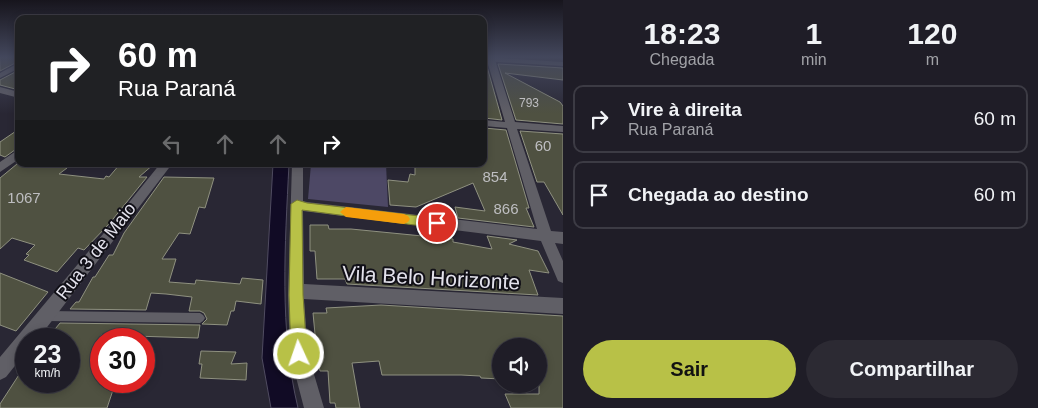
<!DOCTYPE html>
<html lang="pt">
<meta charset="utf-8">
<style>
body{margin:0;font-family:Helvetica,sans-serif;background:#2c2a33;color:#f1f3f6;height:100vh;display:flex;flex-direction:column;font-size:19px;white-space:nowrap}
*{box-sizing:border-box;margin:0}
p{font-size:16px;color:#a1a2a7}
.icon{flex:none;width:28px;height:28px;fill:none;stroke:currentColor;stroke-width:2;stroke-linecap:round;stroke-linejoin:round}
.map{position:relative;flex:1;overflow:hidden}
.panel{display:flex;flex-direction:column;background:#1f1d27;width:475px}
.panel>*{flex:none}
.top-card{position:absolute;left:15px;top:15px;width:472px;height:152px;border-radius:10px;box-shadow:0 2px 8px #0003,0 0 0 1px #3c3b44;background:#202124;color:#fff;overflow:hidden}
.fabs{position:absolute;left:492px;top:338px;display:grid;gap:10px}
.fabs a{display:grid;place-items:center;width:55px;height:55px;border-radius:50%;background:#1f1d27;box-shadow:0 2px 8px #0003,0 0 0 1px #3c3b44;font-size:25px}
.speed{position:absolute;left:15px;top:328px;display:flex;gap:10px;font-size:25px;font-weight:700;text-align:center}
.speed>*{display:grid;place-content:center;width:65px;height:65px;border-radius:50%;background:#1f1d27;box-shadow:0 2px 8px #0003,0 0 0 1px #3c3b44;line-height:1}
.speed small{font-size:12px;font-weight:400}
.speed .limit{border:8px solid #d22;background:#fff;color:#111}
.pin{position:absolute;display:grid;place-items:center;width:42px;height:42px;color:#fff;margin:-21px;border:2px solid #fff;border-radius:50%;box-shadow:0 1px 5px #0007}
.me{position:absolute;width:55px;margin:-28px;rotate:357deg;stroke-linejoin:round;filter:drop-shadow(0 0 4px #0008)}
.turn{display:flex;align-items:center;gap:18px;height:105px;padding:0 20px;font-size:22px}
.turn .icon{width:65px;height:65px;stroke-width:2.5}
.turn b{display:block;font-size:35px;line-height:42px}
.lanes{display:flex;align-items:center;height:48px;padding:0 20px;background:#0003;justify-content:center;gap:25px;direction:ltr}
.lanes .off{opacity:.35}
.eta{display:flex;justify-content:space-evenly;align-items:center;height:85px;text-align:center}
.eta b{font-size:30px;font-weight:600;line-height:35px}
.action{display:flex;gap:10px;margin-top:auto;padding:10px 20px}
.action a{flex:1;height:58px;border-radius:30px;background:#b8c147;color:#111;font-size:20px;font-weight:600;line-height:58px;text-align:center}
.action a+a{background:#2c2a33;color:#f1f3f6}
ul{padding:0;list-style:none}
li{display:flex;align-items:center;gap:15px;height:68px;margin:0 10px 8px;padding:0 10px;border:2px solid #3c3b44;border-radius:10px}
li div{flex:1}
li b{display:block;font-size:19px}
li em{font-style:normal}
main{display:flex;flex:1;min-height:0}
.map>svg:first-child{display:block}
</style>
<main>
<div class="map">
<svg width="563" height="408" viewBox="0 0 563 408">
<rect width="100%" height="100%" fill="#292734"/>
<path fill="#4d4865" d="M311,164H386L388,207L308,199Z"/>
<path fill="#110b25" stroke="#504c61" d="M273,164H289C285,245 279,329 298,408H271L262,358Z"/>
<path fill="#4f5141" stroke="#8f9180" d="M0,57H19V61L0,71Z
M484,63H486L502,120L484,118V85H487L484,80Z
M498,64L563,68V80L505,73L560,102L563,106V124L516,120Z
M19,70V90L0,85V80Z
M484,128L506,130L529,208H526L534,227L458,218L455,207L485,211L473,183L416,207L390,205L388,180L408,182L410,174L415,175V164H484Z
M19,129V147L5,157L0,155V142Z
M520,131L563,134V215L544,182H537Z
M17,164H62L60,166L67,168L59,174L104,179L106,176L109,177L120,164H154L139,177H147L109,224L84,250L78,248L57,272L24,260L29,255L26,254L35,245L12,238L0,249V178Z
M164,177L214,178L205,208L199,207L190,234L179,233L162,259H176L169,282L195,284L196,280L240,284L242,278L263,280L261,304L236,301L234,311H231L227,325L202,324L207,319L204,313L200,311H189L192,297L166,294L151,293L146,310L70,309L76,302H79L93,277H95L109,255H113L124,233Z
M310,225H328L329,229H351L453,239V242L492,249L487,236L517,240L509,244L538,251L549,273L529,270L538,295L347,284L345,279H317L315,251H310Z
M0,273L48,292L16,331L0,325Z
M381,305L563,316V408H511L505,394H539V346H501V379L481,378L480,376L461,375H382L379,361L352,363L360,408H336L335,403H330L328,371H320L317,355L313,313H327L326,308Z
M60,323L200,325L198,338L101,335V381H116L107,408H0V404L26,364V381H69V339H47Z
M201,351L236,352L231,364L247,363L246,380L200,378L202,364H199Z"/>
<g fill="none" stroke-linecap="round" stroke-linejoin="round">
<path fill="#605f66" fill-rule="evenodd" d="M47,311L200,313L203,315L205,318L203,321L200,323L47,321L44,319L42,316L44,313Z"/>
<path fill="#605f66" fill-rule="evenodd" d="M486,57H494L515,122L563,126V132L517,129L551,231L563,232V244L555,243L563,261V283L558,281L541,241L303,211L304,284L563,298V314L304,299L308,354L324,408H304L290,354L288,295L292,164H303V201L307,202L537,229L507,128L484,126V120L505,122Z
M19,63V68L0,78V73Z
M0,87L19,92V98L0,93Z
M19,149V159L0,172V162Z
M160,164H172L38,339H26V352L6,377L0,380V357L114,221Z"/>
<path fill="#605f66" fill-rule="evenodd" d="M484,57L563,62V66L484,61Z"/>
</g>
<linearGradient id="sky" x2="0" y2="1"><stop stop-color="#17151d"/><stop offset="0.5" stop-color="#43475c"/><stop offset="1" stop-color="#43475c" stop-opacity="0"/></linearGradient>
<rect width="563" height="114" fill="url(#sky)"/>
<path fill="#b8c147" stroke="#787d2e" d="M297,200L307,203L437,218L441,220L443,223L441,226L437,228L302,210L303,295L307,354L305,359L299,361L294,359L291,354L289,295L291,204Z"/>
<path fill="#f59e0b" d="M346,207L404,214L408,216L410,219L408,222L404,224L346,217L340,212Z"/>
<g text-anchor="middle" stroke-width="4" stroke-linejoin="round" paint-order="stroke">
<g font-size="12" fill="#bebec1">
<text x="529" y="107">793</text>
</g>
<g font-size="15" fill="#bebec1">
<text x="543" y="151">60</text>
<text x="495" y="182">854</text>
<text x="24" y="203">1067</text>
<text x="506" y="214">866</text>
</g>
<g font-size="18" fill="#e3e2ec" stroke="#111017">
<text transform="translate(96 251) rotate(-52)" y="6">Rua 3 de Maio</text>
</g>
<g font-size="21" fill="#e3e2ec" stroke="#111017">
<text transform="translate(431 278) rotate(3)" y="7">Vila Belo Horizonte</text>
</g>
</g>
</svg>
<div class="fabs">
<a><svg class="icon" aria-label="sound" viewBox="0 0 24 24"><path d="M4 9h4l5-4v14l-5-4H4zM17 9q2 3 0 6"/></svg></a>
</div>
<div class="speed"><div>23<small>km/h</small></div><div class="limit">30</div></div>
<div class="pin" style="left:437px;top:223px;background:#d93025"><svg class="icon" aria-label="arrive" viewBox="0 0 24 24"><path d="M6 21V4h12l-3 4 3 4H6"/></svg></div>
<svg class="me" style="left:299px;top:354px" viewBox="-20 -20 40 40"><circle r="17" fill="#b8c147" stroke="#fff" stroke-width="3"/><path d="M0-11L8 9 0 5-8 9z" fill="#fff"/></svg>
<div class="top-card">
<div class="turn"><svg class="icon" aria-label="right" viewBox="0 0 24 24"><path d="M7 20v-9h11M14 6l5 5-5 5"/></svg><div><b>60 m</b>Rua Paraná</div></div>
<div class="lanes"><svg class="icon off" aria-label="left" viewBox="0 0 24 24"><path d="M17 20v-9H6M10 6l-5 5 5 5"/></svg><svg class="icon off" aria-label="ahead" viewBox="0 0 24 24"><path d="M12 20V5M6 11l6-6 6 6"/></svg><svg class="icon off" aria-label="ahead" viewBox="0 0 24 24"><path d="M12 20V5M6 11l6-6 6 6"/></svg><svg class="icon" aria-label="right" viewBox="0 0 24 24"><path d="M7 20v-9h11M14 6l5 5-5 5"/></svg></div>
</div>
</div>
<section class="panel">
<div class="eta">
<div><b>18:23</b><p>Chegada</p></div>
<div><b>1</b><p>min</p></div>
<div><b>120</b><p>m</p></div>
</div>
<ul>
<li><svg class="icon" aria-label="right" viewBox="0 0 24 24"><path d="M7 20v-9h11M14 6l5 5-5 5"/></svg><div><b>Vire à direita</b><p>Rua Paraná</p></div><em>60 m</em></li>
<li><svg class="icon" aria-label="arrive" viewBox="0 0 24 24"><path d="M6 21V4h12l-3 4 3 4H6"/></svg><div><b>Chegada ao destino</b></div><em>60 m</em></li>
</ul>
<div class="action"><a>Sair</a><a>Compartilhar</a></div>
</section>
</main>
